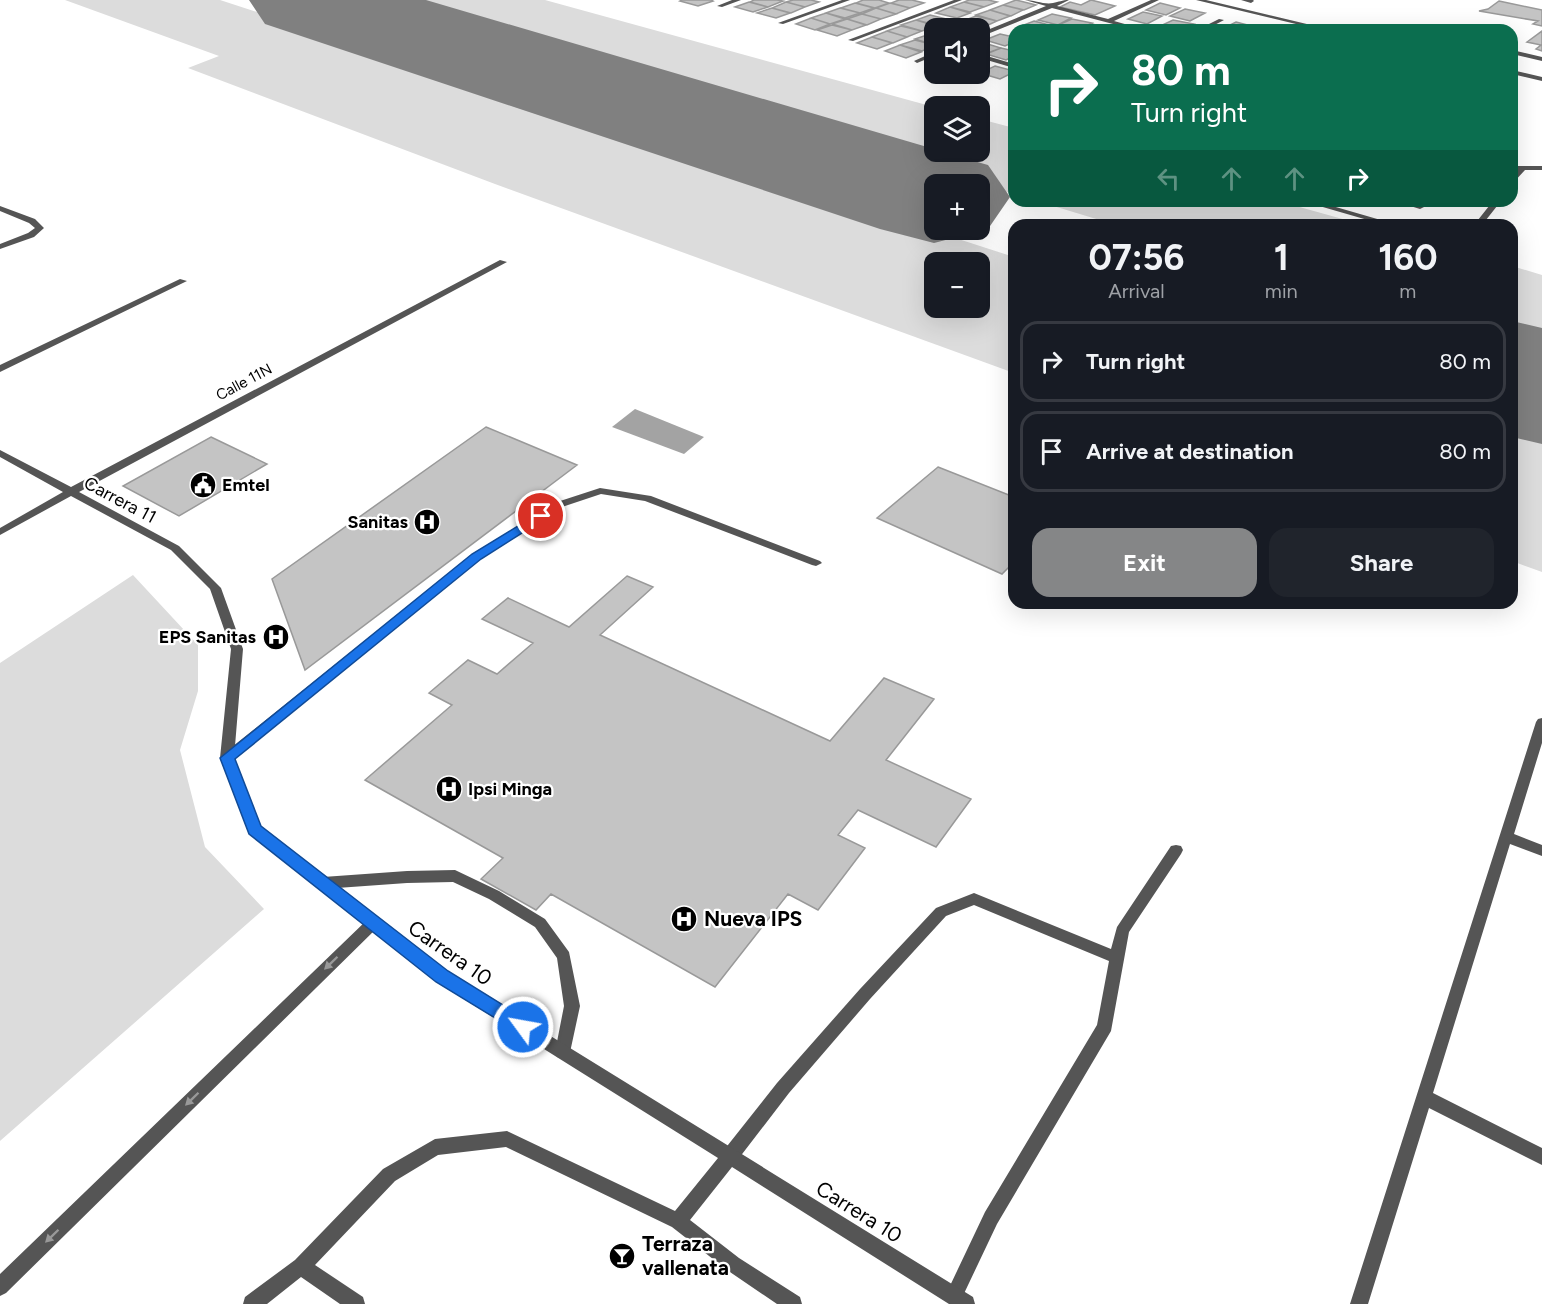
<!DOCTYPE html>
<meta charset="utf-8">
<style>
body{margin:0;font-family:Figtree,sans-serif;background:#20242c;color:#f1f3f6;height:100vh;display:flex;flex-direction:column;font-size:22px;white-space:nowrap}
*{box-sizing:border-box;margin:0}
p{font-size:20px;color:#9ea1a6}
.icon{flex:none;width:33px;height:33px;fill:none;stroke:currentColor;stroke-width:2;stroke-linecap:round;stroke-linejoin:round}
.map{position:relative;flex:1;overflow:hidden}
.side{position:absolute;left:1008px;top:219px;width:510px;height:390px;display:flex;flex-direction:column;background:#171b24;border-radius:18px;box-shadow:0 6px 24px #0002}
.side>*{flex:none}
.top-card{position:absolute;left:1008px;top:24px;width:510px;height:183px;border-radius:18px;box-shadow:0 6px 24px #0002;background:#0b6e4f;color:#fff;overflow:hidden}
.fabs{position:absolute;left:924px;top:18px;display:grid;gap:12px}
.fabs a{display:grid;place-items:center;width:66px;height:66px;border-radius:12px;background:#171b24;box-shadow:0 6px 24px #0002;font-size:30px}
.pin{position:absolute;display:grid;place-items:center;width:51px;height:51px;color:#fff;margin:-26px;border:3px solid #fff;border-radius:50%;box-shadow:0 2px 6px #0007}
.me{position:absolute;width:66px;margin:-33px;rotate:302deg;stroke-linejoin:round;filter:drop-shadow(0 0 4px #0008)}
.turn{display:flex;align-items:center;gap:21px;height:126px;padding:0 24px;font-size:27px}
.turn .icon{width:78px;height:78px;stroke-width:2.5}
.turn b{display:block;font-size:42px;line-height:51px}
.lanes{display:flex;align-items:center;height:57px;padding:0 24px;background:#0003;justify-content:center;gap:30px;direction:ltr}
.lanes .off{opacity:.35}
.eta{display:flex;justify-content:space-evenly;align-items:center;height:102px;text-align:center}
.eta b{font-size:36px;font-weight:700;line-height:42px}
.button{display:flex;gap:12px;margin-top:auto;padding:12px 24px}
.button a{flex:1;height:69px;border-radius:18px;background:#858687;color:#fff;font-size:24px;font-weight:700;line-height:69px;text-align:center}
.button a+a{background:#20242c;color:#f1f3f6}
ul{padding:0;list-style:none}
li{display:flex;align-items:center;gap:18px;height:81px;margin:0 12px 9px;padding:0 12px;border:3px solid #363941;border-radius:18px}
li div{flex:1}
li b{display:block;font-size:22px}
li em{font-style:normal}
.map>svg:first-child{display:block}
</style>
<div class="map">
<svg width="1542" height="1304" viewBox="0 0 1542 1304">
<rect width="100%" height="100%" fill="#fff"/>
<path fill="#dcdcdc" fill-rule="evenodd" d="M65,0H220L1014,257V373L495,184L188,68L219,56ZM980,262V308H934V262Z
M369,0H545L934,107V152H980V119L1014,128V194Z
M1037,201H1278L1364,225H1116Z
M1512,266L1542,275V353L1512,344Z
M1512,419L1542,428V572L1512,561Z
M133,575L198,645V691L180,750L205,847L264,909L0,1141V663Z"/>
<path fill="#a3a3a3" d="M635,409L704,437L684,454L612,427Z"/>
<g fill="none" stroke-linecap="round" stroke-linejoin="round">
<path fill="#808080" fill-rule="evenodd" d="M249,0H426L934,149V152H942L988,165L1010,197L988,229L934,243L880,229L265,24ZM934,184H980V230H934Z
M1512,321L1542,328V444L1512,437Z"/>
</g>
<path fill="#c4c4c4" stroke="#999" stroke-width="1.5" d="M682,0H711L713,1L698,6L680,1Z
M754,0H777L783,1L768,7L750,2Z
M793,0H811L819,2L805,7L786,2Z
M863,0H879L889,3L875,8L856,3Z
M899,0H912L924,3L910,8L891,3Z
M969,0H988L997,2L984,7L964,2Z
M1016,0L1036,5L1024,10L1003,5Z
M1091,0L1115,6L1095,15L1060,7L1070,2L1081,5Z
M1499,1L1542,10V26L1533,24L1538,21L1479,11L1488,9Z
M749,2L768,7L753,12L735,7Z
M786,2L805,7L791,13L772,8Z
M964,2L984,7L970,12L950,7Z
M855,3L874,8L860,13L841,8Z
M890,3L910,8L896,14L876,8Z
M1160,3L1180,8L1166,15L1146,10Z
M1003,5L1023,10L1011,16L990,10Z
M950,7L970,13L957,18L936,13Z
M772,8L790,13L776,18L757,13Z
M840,8L860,13L845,18L826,13Z
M876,8L896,14L881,19L862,14Z
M1185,9L1205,13L1190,21L1170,16Z
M990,10L1010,16L997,21L976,15Z
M1143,12L1162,16L1147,24L1128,19Z
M826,13L845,19L830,24L811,18Z
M862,14L881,19L867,25L847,19Z
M1052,14L1071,18L1058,25L1038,20Z
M930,15L950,20L936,25L916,20Z
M976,16L997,21L984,27L963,21Z
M811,18L830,24L815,30L796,24Z
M847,19L866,25L852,30L832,24Z
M1072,19L1092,23L1078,30L1058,25Z
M916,20L936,26L922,31L901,25Z
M1173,20L1194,24L1183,30L1158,27Z
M1034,21L1053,26L1044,30L1019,27Z
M1236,22L1259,28L1233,30L1224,28Z
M958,23L979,28H944Z
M1092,24L1112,29L1079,30Z
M832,25L852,30L837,36L817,30Z
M901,26L922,31L907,37L887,31Z
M887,31L907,37L893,43L872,37Z
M1542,31V51L1536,49L1541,45L1527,42Z
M930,34L934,35V45L915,39Z
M1000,34L1014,37V42L1005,46L985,40Z
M872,37L892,43L877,49L857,43Z
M915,40L934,45V46L922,51L900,45Z
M981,42L1001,48L985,54L980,53Z
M900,45L921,52L906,58L885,51Z
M1001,48L1014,51V56L1006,60L986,54Z
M995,66L1014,71V72L1000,79L980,73Z
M486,427L577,465L305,670L272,579Z
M211,437L267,464L179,516L123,486Z
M938,467L1014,497V562L1002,574L877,518Z
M627,576L653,587L600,635L830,741L884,678L934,699L886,760L971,799L936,847L858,810L838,835L865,848L818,910L788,894L715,987L551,894L536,910L481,879L503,858L365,780L452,705L429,693L468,660L497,674L533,643L482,619L508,598L569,627Z"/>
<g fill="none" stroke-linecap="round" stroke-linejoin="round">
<path fill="#555" fill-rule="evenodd" d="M732,0H741L722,7L717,6Z
M842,0H850L783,24L778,23Z
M954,0H962L853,41L848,40Z
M1025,0C1034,0 1045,5 1053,3C1059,2 1062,0 1069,0L1057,6L1108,19L1151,0H1159L1114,21L1146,30H1136L1052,8L980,37V33L1046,6Z
M1219,19L1224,20L1205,30H1197Z
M1512,50L1542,57V61L1512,54Z
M934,52V56L917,63L914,61Z
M980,54L1014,64V68L980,58Z
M600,488L651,496L820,561L822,563L816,566L812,565L645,501L601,494L562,507L480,559L232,761H222L220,758L222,755L472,555L554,503Z
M1542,718V743L1514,834L1542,845V856L1510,844L1433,1093L1542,1148V1165L1429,1108L1368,1304H1350L1536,722L1538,719Z
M1176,845L1181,846L1183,850L1181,854L1129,932L1111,1031L997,1224L960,1302L957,1304L948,1302L945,1296L948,1290L985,1212L1097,1025L1109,961L974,905L946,916L870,999L789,1093L736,1162L730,1164L724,1162L722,1156L724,1150L777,1083L860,989L936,908L974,893L1111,949L1117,927L1171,846Z
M455,870L499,891L545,919L569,952L580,1006L569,1057L563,1059L557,1057L555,1052L564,1006L557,958L535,927L489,899L453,882L407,883L323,889L318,887L316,883L318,879L323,877L407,871Z
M373,917L378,919L380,923L378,927L6,1293L0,1296V1274L368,919Z"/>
<path fill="#555" fill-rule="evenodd" d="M1196,0H1206L1332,30H1321Z
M1241,0H1253L1254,1L1251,3Z
M1512,70L1542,77V81L1512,74Z
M1512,166H1542V170H1525L1512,184V177L1517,170H1512Z
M1302,201H1315L1398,225H1385Z
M1394,201H1407L1424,207L1420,209Z
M1493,201H1501L1482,225H1474Z
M0,206L35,219L44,228L34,237L0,249V244L28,233L35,228L29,223L0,211Z
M500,260L507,262L79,492L179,546L221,588L243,649L234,758L260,827L447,972L973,1297L975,1304H949L732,1167L690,1220L739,1258L800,1297L802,1304H777L727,1270L672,1227L506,1147L438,1155L395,1181L315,1265L363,1297L365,1304H340L301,1277L267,1304H243L245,1297L295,1260L383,1169L435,1139L507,1131L675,1211L718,1158L437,982L249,834L220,758L231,649L210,589L171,550L71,496L0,535V528L63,492L0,457V450L71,487Z
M180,279L187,281L0,372V365Z"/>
</g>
<defs><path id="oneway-solid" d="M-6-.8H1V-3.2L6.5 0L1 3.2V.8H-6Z" transform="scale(1.5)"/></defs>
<g fill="#999">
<use href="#oneway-solid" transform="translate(331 963) rotate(136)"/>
<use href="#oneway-solid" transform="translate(192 1099) rotate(136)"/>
<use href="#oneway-solid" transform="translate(52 1236) rotate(136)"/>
</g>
<path fill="#1a73e8" stroke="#114b97" stroke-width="1.5" d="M541,512L547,516L546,518L481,559L235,759L261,826L448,971L529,1021L532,1027L529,1032L523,1035L436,982L249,834L220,758L472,554Z"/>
<defs>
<symbol id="civic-disc" viewBox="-11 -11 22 22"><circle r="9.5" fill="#000" stroke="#fff"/><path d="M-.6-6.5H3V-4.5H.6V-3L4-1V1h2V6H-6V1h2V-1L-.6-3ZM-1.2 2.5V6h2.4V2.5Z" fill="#fff"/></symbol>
<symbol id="hospital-disc" viewBox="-11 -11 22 22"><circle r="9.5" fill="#000" stroke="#fff"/><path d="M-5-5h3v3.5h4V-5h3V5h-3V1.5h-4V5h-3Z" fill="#fff"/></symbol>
<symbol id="bar-disc" viewBox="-11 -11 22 22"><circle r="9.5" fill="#000" stroke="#fff"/><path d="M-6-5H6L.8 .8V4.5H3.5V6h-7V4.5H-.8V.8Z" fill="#fff"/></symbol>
</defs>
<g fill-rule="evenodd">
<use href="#civic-disc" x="188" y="470" width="30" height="30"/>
<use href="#hospital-disc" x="412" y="507" width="30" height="30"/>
<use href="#hospital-disc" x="261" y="622" width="30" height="30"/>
<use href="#hospital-disc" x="434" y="774" width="30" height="30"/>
<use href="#hospital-disc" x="669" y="904" width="30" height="30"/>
<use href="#bar-disc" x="607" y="1241" width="30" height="30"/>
</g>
<g text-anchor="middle" stroke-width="4.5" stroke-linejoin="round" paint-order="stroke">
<g font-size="15" fill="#000" stroke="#fff">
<text transform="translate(244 382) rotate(-28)" y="5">Calle 11N</text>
</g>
<g font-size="18" font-weight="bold" fill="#000" stroke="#fff" text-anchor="start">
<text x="222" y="491">Emtel</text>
<text x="408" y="528" text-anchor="end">Sanitas</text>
<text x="256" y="643" text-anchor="end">EPS Sanitas</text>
<text x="468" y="795">Ipsi Minga</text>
</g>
<g font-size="18" fill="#000" stroke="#fff">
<text transform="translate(120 500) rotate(28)" y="6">Carrera 11</text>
</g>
<g font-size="21" font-weight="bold" fill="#000" stroke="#fff" text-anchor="start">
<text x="704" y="926">Nueva IPS</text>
<text x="642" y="1251">Terraza<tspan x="642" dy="24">vallenata</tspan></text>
</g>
<g font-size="21" fill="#000" stroke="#fff">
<text transform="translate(450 953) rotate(35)" y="7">Carrera 10</text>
<text transform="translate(859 1212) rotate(32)" y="7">Carrera 10</text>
</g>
</g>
</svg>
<div class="fabs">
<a><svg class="icon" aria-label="sound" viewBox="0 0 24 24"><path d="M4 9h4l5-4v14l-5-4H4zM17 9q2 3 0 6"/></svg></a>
<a><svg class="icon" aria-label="layers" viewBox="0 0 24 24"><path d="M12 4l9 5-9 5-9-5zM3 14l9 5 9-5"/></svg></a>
<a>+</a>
<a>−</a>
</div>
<div class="pin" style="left:541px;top:516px;background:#d93025"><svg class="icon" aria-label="arrive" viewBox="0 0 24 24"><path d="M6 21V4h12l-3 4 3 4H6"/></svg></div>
<svg class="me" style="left:523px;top:1027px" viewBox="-20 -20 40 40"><circle r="17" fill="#1a73e8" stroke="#fff" stroke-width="3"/><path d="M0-11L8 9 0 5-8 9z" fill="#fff"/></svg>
<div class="top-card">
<div class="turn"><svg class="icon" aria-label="right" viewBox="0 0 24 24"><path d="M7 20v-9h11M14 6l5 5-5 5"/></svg><div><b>80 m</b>Turn right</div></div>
<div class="lanes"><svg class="icon off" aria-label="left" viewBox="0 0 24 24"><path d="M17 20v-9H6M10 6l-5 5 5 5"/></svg><svg class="icon off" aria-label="ahead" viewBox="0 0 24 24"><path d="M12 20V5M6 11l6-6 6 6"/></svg><svg class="icon off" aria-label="ahead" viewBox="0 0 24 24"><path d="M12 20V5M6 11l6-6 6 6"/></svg><svg class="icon" aria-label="right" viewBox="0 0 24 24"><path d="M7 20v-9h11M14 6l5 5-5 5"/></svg></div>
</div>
<section class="side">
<div class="eta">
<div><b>07:56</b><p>Arrival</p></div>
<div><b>1</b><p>min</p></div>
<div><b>160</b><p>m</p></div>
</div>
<ul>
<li><svg class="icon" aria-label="right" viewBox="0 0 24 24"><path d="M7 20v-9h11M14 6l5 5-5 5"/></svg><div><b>Turn right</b></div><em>80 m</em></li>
<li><svg class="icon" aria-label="arrive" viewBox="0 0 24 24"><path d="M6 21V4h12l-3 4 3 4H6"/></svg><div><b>Arrive at destination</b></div><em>80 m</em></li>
</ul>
<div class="button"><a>Exit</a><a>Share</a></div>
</section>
</div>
